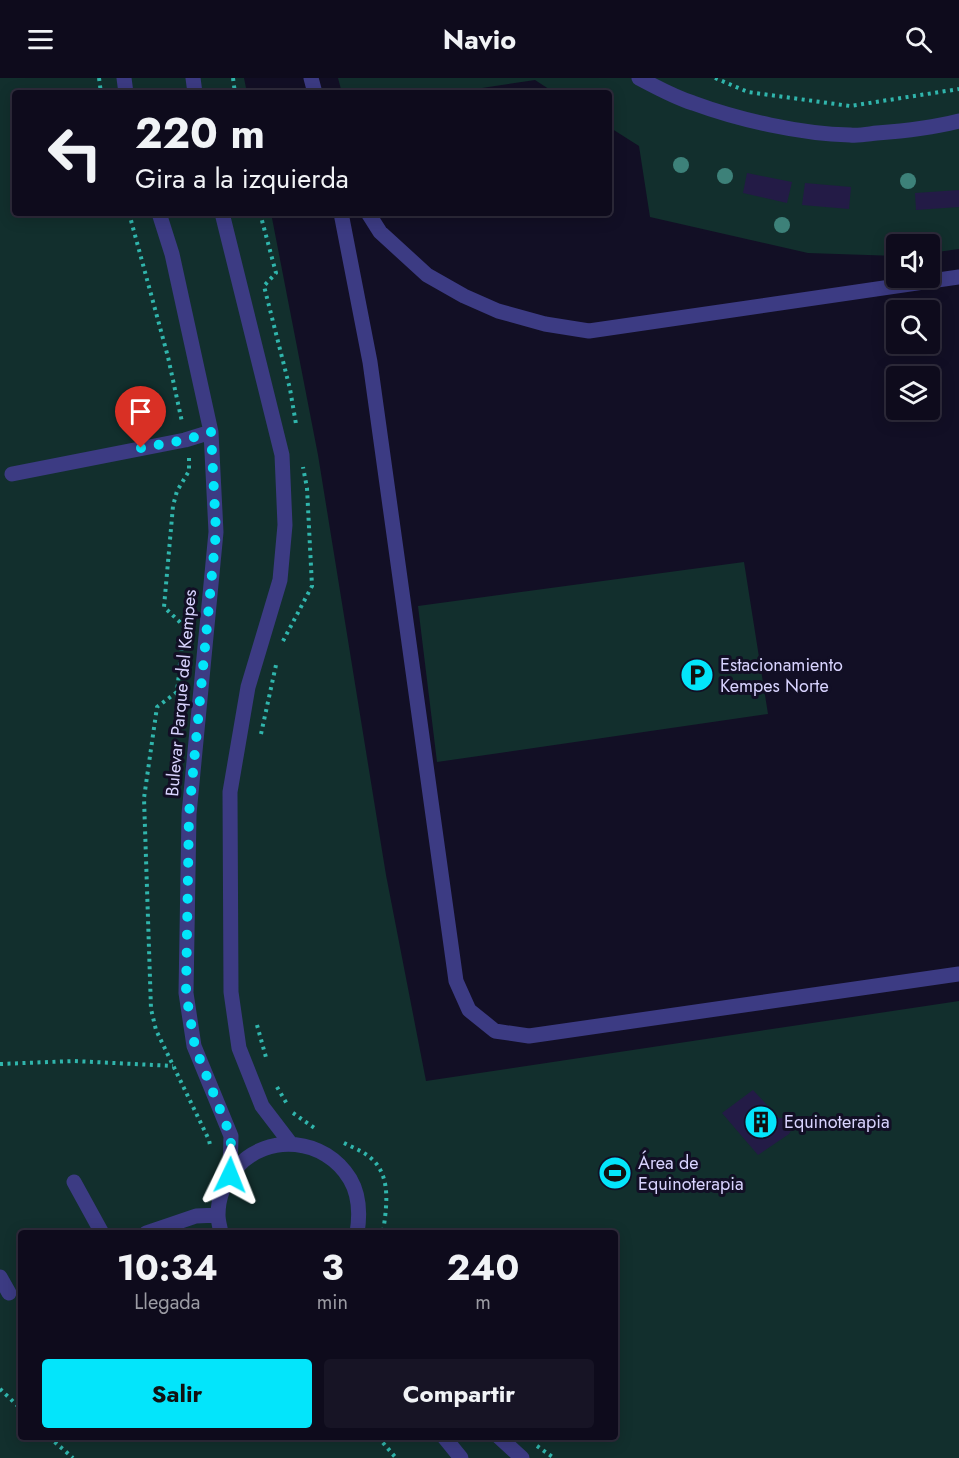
<!DOCTYPE html>
<html lang="es">
<meta charset="utf-8">
<style>
body{margin:0;font-family:Jost,sans-serif;background:#171425;color:#f1f3f6;height:100vh;display:flex;flex-direction:column;font-size:22px;white-space:nowrap}
*{box-sizing:border-box;margin:0}
p{font-size:20px;color:#9b9ba3}
.icon{flex:none;width:33px;height:33px;fill:none;stroke:currentColor;stroke-width:2;stroke-linecap:round;stroke-linejoin:round}
.map{position:relative;flex:1;overflow:hidden}
.side{position:absolute;left:18px;top:1152px;width:600px;height:210px;display:flex;flex-direction:column;background:#0e0b1c;border-radius:6px;box-shadow:0 3px 15px #0003,0 0 0 2px #2e2b3b}
.side>*{flex:none}
.guide{position:absolute;left:12px;top:12px;width:600px;height:126px;border-radius:6px;box-shadow:0 3px 15px #0003,0 0 0 2px #2e2b3b;background:#0e0b1c;color:#f1f3f6;overflow:hidden}
.buttons{position:absolute;left:886px;top:156px;display:grid;gap:12px}
.buttons a{display:grid;place-items:center;width:54px;height:54px;border-radius:6px;background:#0e0b1c;box-shadow:0 3px 15px #0003,0 0 0 2px #2e2b3b;font-size:30px}
.pin{position:absolute;display:grid;place-items:center;width:51px;height:51px;color:#fff;margin:-62px -26px;border-radius:50% 50% 50% 0;rotate:-45deg;box-shadow:0 0 6px #0007}
.pin .icon{rotate:45deg}
.me{position:absolute;width:66px;margin:-33px;rotate:2deg;stroke-linejoin:round;filter:drop-shadow(0 0 4px #0008)}
.turn{display:flex;align-items:center;gap:21px;height:126px;padding:0 24px;font-size:27px}
.turn .icon{width:78px;height:78px;stroke-width:2.5}
.turn b{display:block;font-size:42px;line-height:51px}
.eta{display:flex;justify-content:space-evenly;align-items:center;height:102px;text-align:center}
.eta b{font-size:36px;font-weight:700;line-height:42px}
.primary-button{display:flex;gap:12px;margin-top:auto;padding:12px 24px}
.primary-button a{flex:1;height:69px;border-radius:6px;background:#03e5fb;color:#111;font-size:24px;font-weight:700;line-height:69px;text-align:center}
.primary-button a+a{background:#171425;color:#f1f3f6}
header{display:flex;justify-content:space-between;align-items:center;height:78px;padding:0 24px;background:#0e0b1c;font-size:27px;font-weight:700}
.map>svg:first-child{display:block}
</style>
<header><svg class="icon" aria-label="menu" viewBox="0 0 24 24"><path d="M4 6h16M4 12h16M4 18h16"/></svg>Navio<svg class="icon" aria-label="search" viewBox="0 0 24 24"><circle cx="10" cy="10" r="6"/><path d="M15 15l6 6"/></svg></header>
<div class="map">
<svg width="959" height="1380" viewBox="0 0 959 1380">
<rect width="100%" height="100%" fill="#120f25"/>
<path fill="#122f2d" fill-rule="evenodd" d="M0,0H244L247,15H15V135H271L318,377L386,797L426,1003L959,923V1380H0ZM21,1155H615V1359H21Z
M338,0H959V171L930,175V166H897V178L808,175L650,139L639,68L609,49V15H555L535,2L449,15H342Z
M744,484L768,636L437,684L418,528Z"/>
<path fill="#231b46" d="M747,95L792,104L787,125L743,115Z
M805,105L851,109L849,131L802,127Z
M959,112V129L916,132L915,115Z
M753,1012L779,1040H789L794,1047L789,1056L758,1077L722,1035Z"/>
<g fill="none" stroke-linecap="round" stroke-linejoin="round">
<path stroke="#30b5ac" stroke-width="4" stroke-dasharray="3 4.5" stroke-linecap="butt" d="M99,0L101,15
M233,0L235,15
M715,0L748,14L850,28L959,11
M129,135L168,279L182,344
M260,135L276,195L264,208L290,311L296,346
M189,380V393L177,413L173,428L164,529L184,548L177,614L157,629L144,720L151,931L156,952L209,1062L210,1067
M283,563L312,508L307,410L303,389
M261,656L276,587
M257,947L267,983
M0,986L74,983L173,988
M277,1009L287,1026
M293,1035L316,1051
M344,1065C354,1070 365,1074 373,1082C392,1101 386,1131 383,1155
M0,1311L21,1331
M49,1359L73,1380
M378,1359L396,1380
M537,1368L554,1380"/>
<path stroke="#3c3b83" stroke-width="15" d="M124,0L126,15
M193,0L195,15
M311,0L315,15
M639,0C656,9 674,19 693,25C739,42 801,56 850,57C859,58 868,56 877,55C905,53 932,50 959,43
M159,135L172,176L211,354L216,454L189,736L186,915L194,968L231,1058L230,1097
M222,135L282,377L285,447L280,502L248,609L230,714L231,914L239,970L262,1028L291,1066
M341,135L370,284L456,903L469,932L495,953L529,958L959,896
M368,135L380,154L427,197L464,218L498,233L545,246L589,253L959,199
M12,396L185,362L211,354
M74,1104L102,1155
M146,1155L196,1138L218,1137
M221,1155C220,1149 218,1143 218,1137C218,1120 225,1103 236,1090C268,1054 325,1060 350,1101C360,1118 360,1137 357,1155
M0,1199L9,1215
M444,1359L461,1380
M499,1359L522,1380"/>
</g>
<g fill="#3d8179">
<circle cx="681" cy="87" r="8"/>
<circle cx="725" cy="98" r="8"/>
<circle cx="908" cy="103" r="8"/>
<circle cx="782" cy="147" r="8"/>
</g>
<g fill="none" stroke-linecap="round" stroke-linejoin="round">
<path stroke="#03e5fb" stroke-width="10" stroke-dasharray="0 18" d="M141,370L185,362L211,354L216,454L189,736L186,915L195,969L231,1059L230,1097"/>
</g>
<defs>
<symbol id="parking-disc" viewBox="-11 -11 22 22"><circle r="9.5" fill="#03e5fb" stroke="#120f25"/><path d="M-3.5-5.5H1a3.5 3.5 0 0 1 0 7H-1V5.5H-3.5ZM-1-3.4V-.6H.8a1.4 1.4 0 0 0 0-2.8Z" fill="#111"/></symbol>
<symbol id="building-disc" viewBox="-11 -11 22 22"><circle r="9.5" fill="#03e5fb" stroke="#120f25"/><path d="M-4-6H4V6H1V3H-1V6H-4ZM-2.5-4.3h1.7v1.8h-1.7ZM.8-4.3h1.7v1.8H.8ZM-2.5-1h1.7V.8h-1.7ZM.8-1h1.7V.8H.8Z" fill="#111"/></symbol>
<symbol id="stadium-disc" viewBox="-11 -11 22 22"><circle r="9.5" fill="#03e5fb" stroke="#120f25"/><path d="M0-5a6.5 5 0 1 0 0 10a6.5 5 0 1 0 0-10ZM-3.5-1.8h7v3.6h-7Z" fill="#111"/></symbol>
</defs>
<g fill-rule="evenodd">
<use href="#parking-disc" x="678" y="578" width="38" height="38"/>
<use href="#building-disc" x="742" y="1025" width="38" height="38"/>
<use href="#stadium-disc" x="596" y="1076" width="38" height="38"/>
</g>
<g text-anchor="middle" stroke-width="6" stroke-linejoin="round" paint-order="stroke">
<g font-size="18" fill="#d8d3fe" stroke="#120f25" text-anchor="start">
<text x="720" y="593">Estacionamiento<tspan x="720" dy="21">Kempes Norte</tspan></text>
<text x="784" y="1050">Equinoterapia</text>
<text x="638" y="1091">Área de<tspan x="638" dy="21">Equinoterapia</tspan></text>
</g>
<g font-size="18" fill="#d8d3fe" stroke="#120f25">
<text transform="translate(181 615) rotate(-85)" y="6">Bulevar Parque del Kempes</text>
</g>
</g>
</svg>
<div class="buttons">
<a><svg class="icon" aria-label="sound" viewBox="0 0 24 24"><path d="M4 9h4l5-4v14l-5-4H4zM17 9q2 3 0 6"/></svg></a>
<a><svg class="icon" aria-label="search" viewBox="0 0 24 24"><circle cx="10" cy="10" r="6"/><path d="M15 15l6 6"/></svg></a>
<a><svg class="icon" aria-label="layers" viewBox="0 0 24 24"><path d="M12 4l9 5-9 5-9-5zM3 14l9 5 9-5"/></svg></a>
</div>
<div class="pin" style="left:141px;top:370px;background:#d93025"><svg class="icon" aria-label="arrive" viewBox="0 0 24 24"><path d="M6 21V4h12l-3 4 3 4H6"/></svg></div>
<svg class="me" style="left:230px;top:1097px" viewBox="-20 -20 40 40"><path d="M0-17L14 15 0 8-14 15z" fill="#03e5fb" stroke="#fff" stroke-width="4"/></svg>
<div class="guide">
<div class="turn"><svg class="icon" aria-label="left" viewBox="0 0 24 24"><path d="M17 20v-9H6M10 6l-5 5 5 5"/></svg><div><b>220 m</b>Gira a la izquierda</div></div>
</div>
<section class="side">
<div class="eta">
<div><b>10:34</b><p>Llegada</p></div>
<div><b>3</b><p>min</p></div>
<div><b>240</b><p>m</p></div>
</div>
<div class="primary-button"><a>Salir</a><a>Compartir</a></div>
</section>
</div>
